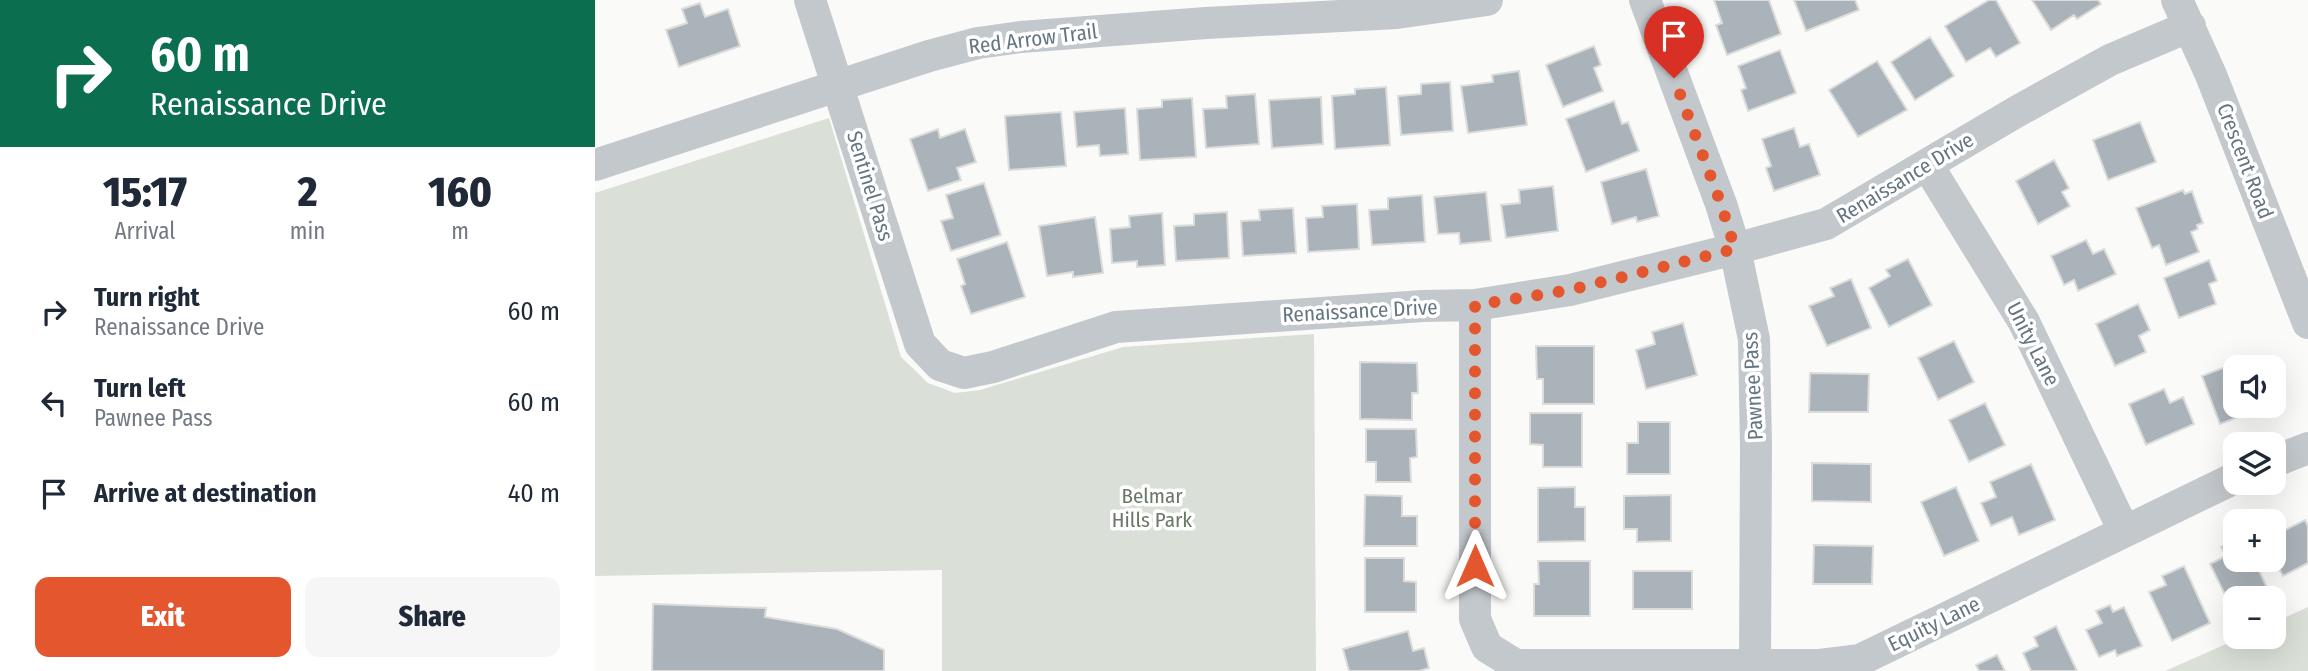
<!DOCTYPE html>
<meta charset="utf-8">
<style>
body{margin:0;font-family:"Fira Sans Condensed",sans-serif;background:#f6f6f7;color:#1f2937;height:100vh;display:flex;flex-direction:column;font-size:26px;white-space:nowrap}
*{box-sizing:border-box;margin:0}
p{font-size:23px;color:#747a83}
.icon{flex:none;width:38px;height:38px;fill:none;stroke:currentColor;stroke-width:2;stroke-linecap:round;stroke-linejoin:round}
.map{position:relative;flex:1;overflow:hidden}
.details{display:flex;flex-direction:column;background:#fff;width:595px}
.details>*{flex:none}
.top-card{background:#0b6e4f;color:#fff;overflow:hidden}
.tools{position:absolute;left:1628px;top:355px;display:grid;gap:14px}
.tools a{display:grid;place-items:center;width:63px;height:63px;border-radius:14px;background:#fff;box-shadow:0 7px 28px #0002;font-size:35px}
.pin{position:absolute;display:grid;place-items:center;width:60px;height:60px;color:#fff;margin:-72px -30px;border-radius:50% 50% 50% 0;rotate:-45deg;box-shadow:0 0 7px #0007}
.pin .icon{rotate:45deg}
.me{position:absolute;width:77px;margin:-38px;rotate:0deg;stroke-linejoin:round;filter:drop-shadow(0 0 5px #0008)}
.turn{display:flex;align-items:center;gap:24px;height:147px;padding:0 35px;font-size:32px}
.turn .icon{width:91px;height:91px;stroke-width:2.5}
.turn b{display:block;font-size:49px;line-height:60px}
.eta{display:flex;justify-content:space-evenly;align-items:center;height:119px;text-align:center}
.eta b{font-size:42px;font-weight:800;line-height:49px}
.action{display:flex;gap:14px;margin-top:auto;padding:14px 35px}
.action a{flex:1;height:80px;border-radius:14px;background:#e4572e;color:#fff;font-size:28px;font-weight:800;line-height:80px;text-align:center}
.action a+a{background:#f6f6f7;color:#1f2937}
ul{padding:0;list-style:none}
li{display:flex;align-items:center;gap:21px;height:91px;padding:0 35px}
li div{flex:1}
li b{display:block;font-size:26px}
li em{font-style:normal}
main{display:flex;flex:1;min-height:0}
.map>svg:first-child{display:block}
</style>
<main>
<section class="details">
<div class="top-card">
<div class="turn"><svg class="icon" aria-label="right" viewBox="0 0 24 24"><path d="M7 20v-9h11M14 6l5 5-5 5"/></svg><div><b>60 m</b>Renaissance Drive</div></div>
</div>
<div class="eta">
<div><b>15:17</b><p>Arrival</p></div>
<div><b>2</b><p>min</p></div>
<div><b>160</b><p>m</p></div>
</div>
<ul>
<li><svg class="icon" aria-label="right" viewBox="0 0 24 24"><path d="M7 20v-9h11M14 6l5 5-5 5"/></svg><div><b>Turn right</b><p>Renaissance Drive</p></div><em>60 m</em></li>
<li><svg class="icon" aria-label="left" viewBox="0 0 24 24"><path d="M17 20v-9H6M10 6l-5 5 5 5"/></svg><div><b>Turn left</b><p>Pawnee Pass</p></div><em>60 m</em></li>
<li><svg class="icon" aria-label="arrive" viewBox="0 0 24 24"><path d="M6 21V4h12l-3 4 3 4H6"/></svg><div><b>Arrive at destination</b></div><em>40 m</em></li>
</ul>
<div class="action"><a>Exit</a><a>Share</a></div>
</section>
<div class="map">
<svg width="1713" height="671" viewBox="0 0 1713 671">
<rect width="100%" height="100%" fill="#fafaf8"/>
<path fill="#dadfd7" d="M234,118L306,357L333,383L360,393L385,390L528,347L719,334L721,671H347V570L0,576V193Z
M1713,607V671H1570L1647,637H1678V623Z"/>
<path fill="#aab3b9" stroke="#dcdcda" stroke-width="2" d="M1119,0H1174L1186,34L1132,55L1121,25L1127,23Z
M1199,0H1260L1264,10L1211,31Z
M1394,0H1401L1425,43L1401,57L1395,48L1371,62L1350,26Z
M1437,0H1503L1506,4L1482,19L1479,15L1456,30Z
M105,3L110,17L133,9L145,46L84,67L71,30L92,23L87,9Z
M1335,37L1359,76L1320,100L1296,62Z
M999,46L1006,65L999,68L1008,91L968,107L951,65Z
M1185,50L1201,93L1153,111L1146,90L1151,88L1143,66Z
M1282,61L1312,110L1263,137L1234,90Z
M924,71L932,125L873,133L866,86L898,82L897,75Z
M855,82L858,131L806,135L803,96L826,94V84Z
M791,87L795,145L740,149L737,96L760,94V89Z
M660,94L664,144L611,148L608,109L632,108L631,96Z
M726,97L728,144L677,148L674,100Z
M597,98L601,157L545,160L542,109L567,107V100Z
M1019,101L1027,124L1033,122L1044,151L991,172L971,119Z
M530,108L533,154L505,156L504,145L482,147L479,112Z
M466,112L471,166L414,170L410,116Z
M1545,122L1561,162L1513,180L1498,140Z
M1199,128L1205,147L1214,144L1225,175L1179,191L1171,168L1176,166L1167,139Z
M343,129L345,138L370,129L381,162L362,168L366,180L333,191L315,139Z
M1459,160L1474,188L1467,192L1475,206L1443,224L1421,181Z
M1051,169L1064,216L1042,222L1041,217L1017,224L1006,182Z
M389,183L406,235L356,251L346,221L358,218L351,195Z
M958,186L963,231L911,238L906,205L925,203L924,190Z
M1588,190L1590,194L1597,191L1608,223L1602,225L1603,229L1596,232L1604,252L1571,265L1564,245L1557,248L1541,208Z
M891,192L896,241L865,244L864,233L843,234L839,197Z
M827,195L830,242L777,245L774,210L793,209V198Z
M762,204L764,249L713,252L711,218L728,217L727,206Z
M698,208L701,253L648,256L646,221L665,220L664,210Z
M632,212L634,258L581,261L579,226L599,225V214Z
M567,213L570,265L542,267V261L517,263L515,229L535,227L534,216Z
M500,217L508,273L478,277V272L452,276L444,226Z
M1491,240L1498,254L1509,249L1521,274L1483,291L1479,280L1469,285L1456,256Z
M412,242L430,297L376,314L366,286L370,284L362,259Z
M1313,259L1337,305L1294,327L1274,288L1295,276L1291,270Z
M1614,260L1622,281L1614,284L1621,304L1584,318L1569,278Z
M1256,279L1276,328L1232,346L1214,306L1239,296L1235,288Z
M1543,304L1555,330L1544,336L1551,352L1520,366L1501,324Z
M1088,323L1102,375L1051,389L1041,350L1060,344L1057,332Z
M1359,341L1379,382L1343,400L1323,358Z
M941,346H999V404H948V379H942Z
M1653,358L1656,368H1640V406H1649L1647,407L1649,415L1625,424L1607,376Z
M765,362L822,363L823,393H817V420L765,419Z
M1215,373L1274,374L1273,412H1214Z
M1569,389L1575,403L1588,397L1599,424L1551,445L1534,404Z
M1390,403L1410,445L1374,462L1354,420Z
M935,413H987V467H948V445L935,444Z
M1043,422H1075V474H1032V443H1043Z
M771,429H821L822,457L815,458L816,482H781V462H771Z
M1217,463L1276,464V502L1217,501Z
M1436,464L1460,520L1424,535L1417,517L1396,526L1386,503L1401,497L1395,482Z
M980,487V507H990V541L943,542V488Z
M1361,487L1384,541L1349,556L1326,502Z
M770,495L807,496V516H822V546H769Z
M1076,495V541L1042,542V529H1029V496Z
M1710,520L1713,526V563L1688,576L1678,557V536Z
M1640,540V560H1659L1675,594L1664,598H1640V610L1638,611L1615,564L1631,556L1626,547Z
M1219,545L1278,546L1277,584H1218Z
M770,558H809V581L821,582V612H770Z
M943,561H995V616H939V584H944Z
M1589,566L1615,623L1577,641L1554,592L1571,585L1567,576Z
M1038,571H1097V609H1038Z
M58,604L171,608L170,617L242,629L289,650V671H57Z
M1515,605L1518,612L1529,607L1547,646L1522,656L1520,650L1504,657L1491,630L1507,623L1501,611Z
M1461,626L1482,671H1436L1428,653L1443,646L1439,637Z
M813,631L818,651L829,648L834,668L824,671H754L748,649Z
M1402,655L1410,671H1384L1381,665Z"/>
<g fill="none" stroke-linecap="round" stroke-linejoin="round">
<path stroke="#c3c8cc" stroke-width="32" d="M215,0L325,344L345,365L369,373L398,367L521,327L828,306L880,305L975,290L1140,249L1231,224L1421,112L1515,60L1595,26
M1050,0L1126,204L1140,249L1159,339L1161,446L1160,664
M1582,0L1616,75L1713,323
M0,165L334,56L383,43L426,37L611,23L802,13L892,0
M1333,166L1429,322L1529,531
M880,305V619L892,647L921,665H1225L1265,660L1640,478
M1678,462L1713,448"/>
</g>
<g fill="none" stroke-linecap="round" stroke-linejoin="round">
<path stroke="#e4572e" stroke-width="12" stroke-dasharray="0 21.6" d="M880,566V305L975,290L1140,249L1126,204L1079,78"/>
</g>
<g text-anchor="middle" stroke-width="7" stroke-linejoin="round" paint-order="stroke">
<g font-size="21" fill="#657683" stroke="#fff">
<text transform="translate(438 39) rotate(-7)" y="7">Red Arrow Trail</text>
<text transform="translate(1650 161) rotate(69)" y="7">Crescent Road</text>
<text transform="translate(1310 178) rotate(-31)" y="7">Renaissance Drive</text>
<text transform="translate(275 186) rotate(73)" y="7">Sentinel Pass</text>
<text transform="translate(765 311) rotate(-3)" y="7">Renaissance Drive</text>
<text transform="translate(1438 344) rotate(63)" y="7">Unity Lane</text>
<text transform="translate(1158 386) rotate(-93)" y="7">Pawnee Pass</text>
<text transform="translate(1339 624) rotate(-26)" y="7">Equity Lane</text>
</g>
<g font-size="21" fill="#687a64" stroke="#fff">
<text x="557" y="503">Belmar<tspan x="557" dy="24">Hills Park</tspan></text>
</g>
</g>
</svg>
<div class="tools">
<a><svg class="icon" aria-label="sound" viewBox="0 0 24 24"><path d="M4 9h4l5-4v14l-5-4H4zM17 9q2 3 0 6"/></svg></a>
<a><svg class="icon" aria-label="layers" viewBox="0 0 24 24"><path d="M12 4l9 5-9 5-9-5zM3 14l9 5 9-5"/></svg></a>
<a>+</a>
<a>−</a>
</div>
<div class="pin" style="left:1079px;top:78px;background:#d93025"><svg class="icon" aria-label="arrive" viewBox="0 0 24 24"><path d="M6 21V4h12l-3 4 3 4H6"/></svg></div>
<svg class="me" style="left:880px;top:566px" viewBox="-20 -20 40 40"><path d="M0-17L14 15 0 8-14 15z" fill="#e4572e" stroke="#fff" stroke-width="4"/></svg>
</div>
</main>
